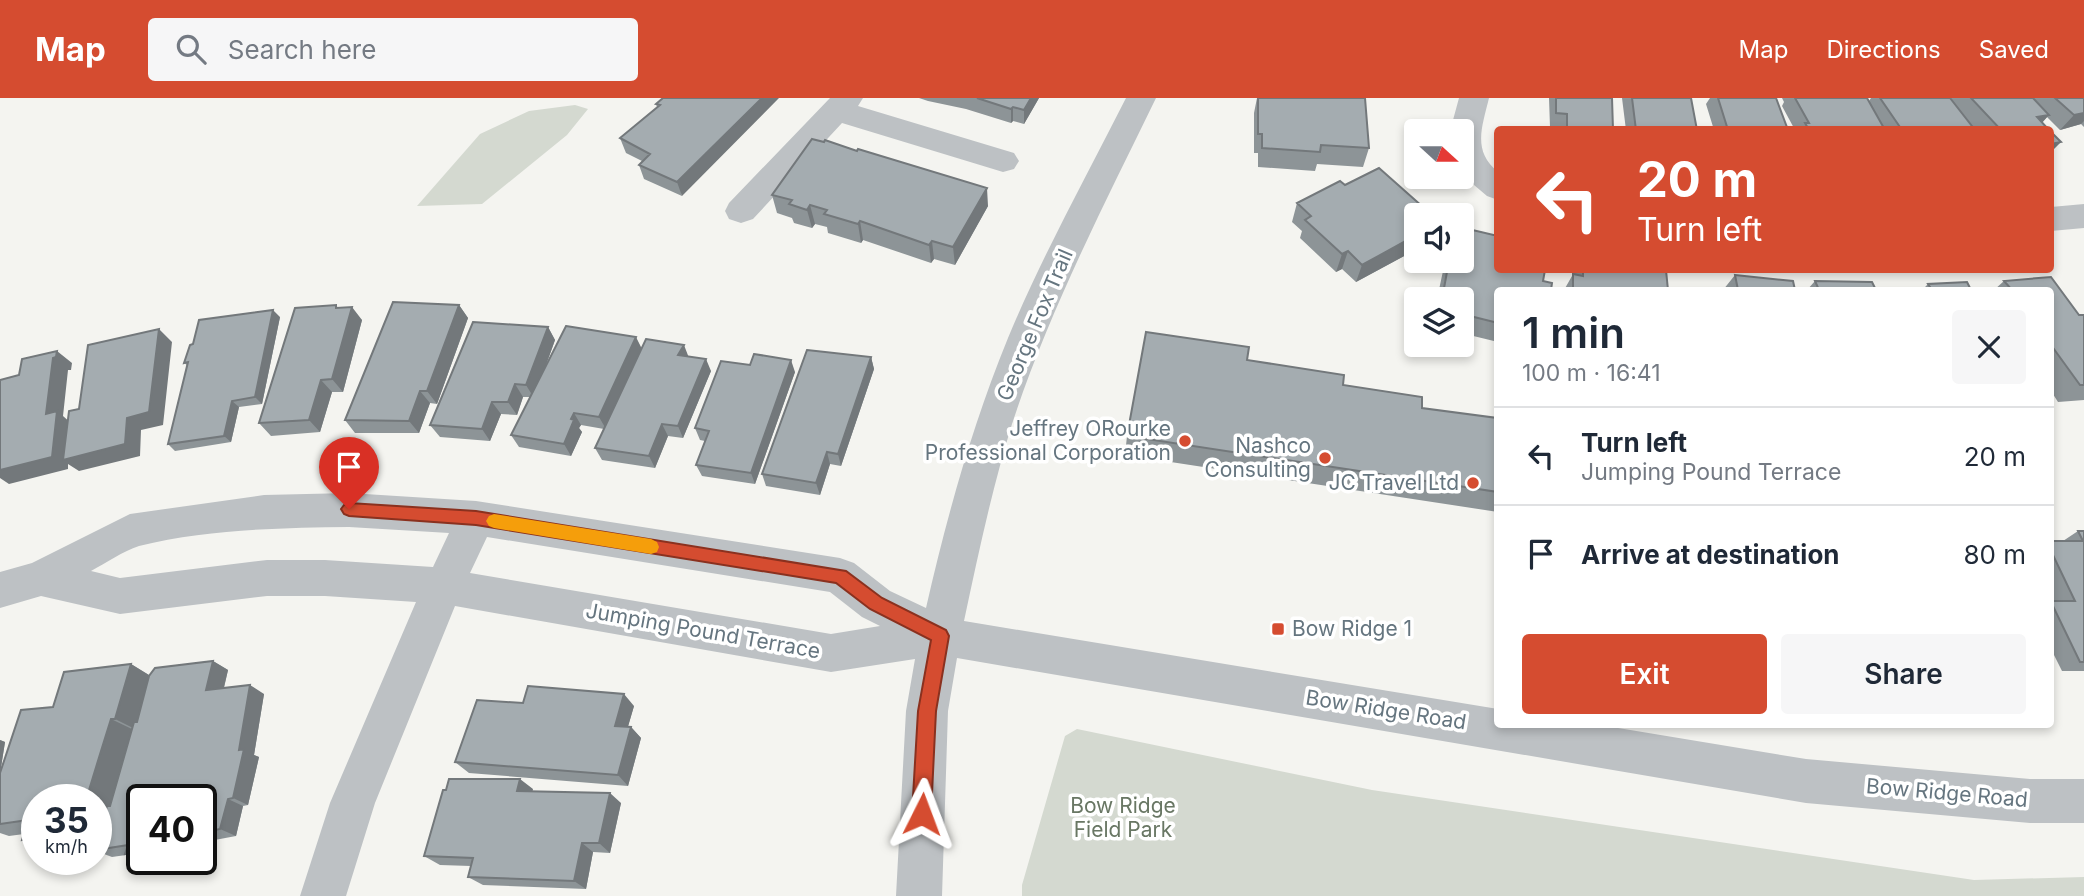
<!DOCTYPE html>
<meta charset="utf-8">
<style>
body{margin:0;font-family:Inter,sans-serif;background:#f6f6f7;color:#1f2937;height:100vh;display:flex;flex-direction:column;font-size:26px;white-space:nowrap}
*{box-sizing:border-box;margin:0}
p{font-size:23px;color:#747a83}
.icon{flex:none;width:38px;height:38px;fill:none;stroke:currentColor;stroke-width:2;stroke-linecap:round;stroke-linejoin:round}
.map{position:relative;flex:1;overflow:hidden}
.sheet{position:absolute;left:1494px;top:189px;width:560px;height:441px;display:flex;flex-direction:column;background:#fff;border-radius:7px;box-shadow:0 4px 10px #0003}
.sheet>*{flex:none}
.guide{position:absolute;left:1494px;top:28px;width:560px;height:147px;border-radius:7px;box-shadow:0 4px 10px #0003;background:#d54c30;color:#fff;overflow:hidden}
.needle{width:46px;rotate:111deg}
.fabs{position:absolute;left:1404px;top:21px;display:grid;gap:14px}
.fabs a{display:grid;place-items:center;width:70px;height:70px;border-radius:7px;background:#fff;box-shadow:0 4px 10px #0003;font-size:35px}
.speed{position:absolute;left:21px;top:686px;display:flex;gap:14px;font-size:35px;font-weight:700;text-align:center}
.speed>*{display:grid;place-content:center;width:91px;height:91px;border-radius:50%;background:#fff;box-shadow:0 4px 10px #0003;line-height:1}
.speed small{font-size:18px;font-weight:400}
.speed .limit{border:4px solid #111;border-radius:10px;background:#fff;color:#111}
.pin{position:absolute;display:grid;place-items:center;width:60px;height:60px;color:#fff;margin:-72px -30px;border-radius:50% 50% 50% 0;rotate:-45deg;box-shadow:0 0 7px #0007}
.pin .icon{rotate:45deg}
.me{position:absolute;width:77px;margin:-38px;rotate:3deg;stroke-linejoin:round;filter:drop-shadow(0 0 5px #0008)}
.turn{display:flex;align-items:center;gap:24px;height:147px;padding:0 28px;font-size:32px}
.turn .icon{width:91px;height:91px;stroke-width:2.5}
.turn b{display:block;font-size:49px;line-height:60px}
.round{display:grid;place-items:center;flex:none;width:74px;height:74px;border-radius:7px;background:#f6f6f7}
.summary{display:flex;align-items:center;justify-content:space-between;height:119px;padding:0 28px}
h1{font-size:42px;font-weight:600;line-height:52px}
.primary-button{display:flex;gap:14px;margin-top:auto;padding:14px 28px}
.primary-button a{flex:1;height:80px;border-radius:7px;background:#d54c30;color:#fff;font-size:28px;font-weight:600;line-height:80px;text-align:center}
.primary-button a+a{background:#f6f6f7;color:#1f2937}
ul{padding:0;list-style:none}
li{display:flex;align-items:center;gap:21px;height:98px;padding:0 28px;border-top:2px solid #e0e1e3}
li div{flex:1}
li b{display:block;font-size:26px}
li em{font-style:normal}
header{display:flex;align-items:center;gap:42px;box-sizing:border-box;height:98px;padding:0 35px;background:#d54c30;color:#fff}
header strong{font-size:33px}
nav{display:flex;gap:38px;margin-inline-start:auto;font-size:24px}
.search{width:490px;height:63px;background:#f6f6f7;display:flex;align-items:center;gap:18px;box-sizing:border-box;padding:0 24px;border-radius:7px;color:#747a83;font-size:26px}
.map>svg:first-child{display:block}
</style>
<header>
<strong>Map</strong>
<div class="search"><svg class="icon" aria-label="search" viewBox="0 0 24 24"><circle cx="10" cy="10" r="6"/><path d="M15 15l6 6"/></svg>Search here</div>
<nav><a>Map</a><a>Directions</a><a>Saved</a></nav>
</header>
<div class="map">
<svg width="2084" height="798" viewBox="0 0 2084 798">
<rect width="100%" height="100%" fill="#f4f4f0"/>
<path fill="#d4d9d0" d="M575,7L588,11L567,37L482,106L417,108L480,36L529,13Z
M1077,631L1372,692L1974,782L2084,779V798H1022V787L1065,638Z"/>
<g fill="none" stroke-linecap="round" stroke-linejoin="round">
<path fill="#bdc1c4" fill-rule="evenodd" d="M830,0H863L858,8L1014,55L1019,63L1014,71L1003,74L842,25L753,121L741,125L729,121L725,113L729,105Z
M1126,0H1156C1104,107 1049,213 1012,326C992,391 978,457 964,523L1498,611V626H1594L1806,661L2030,681H2084V725H2030L1806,705L957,560L948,613L942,798H896L906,613L915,561L831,574L455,508L375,705L346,798H300L330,705L416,504L325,498H267L120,516L41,498L0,510V474L32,465L130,416L264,397L349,395L476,403L840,460L854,465L890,493L926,510C947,418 972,328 1008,240C1042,158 1086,79 1126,0ZM349,429L449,435L433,469L325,462H267L120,480L91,473C106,465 123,453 139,448C207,431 280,430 349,429ZM487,439L830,494L862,519L880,528L831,536L470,475Z
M1459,0H1489C1482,29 1472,53 1498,74V102L1487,98L1461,76V33H1450Z
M2084,106V130L2051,133V109Z"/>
</g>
<path fill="#8d9497" d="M663,0L682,98L644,81L639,67L642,63L626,55L620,40L657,9L656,6Z
M919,0H1039L1024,26L1013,23L1011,25L966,11L928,3Z
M1257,0H1365L1369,50L1363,69L1317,66L1315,73L1258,69V55H1254V15Z
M1549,0H1612L1613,32H1560V30L1550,29Z
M1622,0H1691L1697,32H1626Z
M1710,0H1776L1788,32H1714L1706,6Z
M1782,0H1867L1869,3L1871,0H2084V29L2081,26L2060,32L2047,19L2042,25L2049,32H1795L1782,8L1784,4Z
M1345,87L1416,117V144L1410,147L1406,157L1356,184L1342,171L1336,174L1300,140L1302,133L1292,124L1297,105Z
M772,97L988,108L955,167L934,161L931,165L863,142L861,145L828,135L827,129L815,126L812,130L794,125L792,120L777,115Z
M1464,130L1498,192V244L1461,235V201H1437L1443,173L1447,163H1461V136Z
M1573,172H1666L1668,192H1673H1564L1572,178Z
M1735,177L1795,192H1723Z
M2051,179L2079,217H2084V302L2058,304L2051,293V192H1994L2004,183Z
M1815,183L1876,192H1807Z
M1928,186L1970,190L1982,192H1922Z
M336,207L338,210L362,222L343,294H332L320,334L271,338L259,325Z
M459,207L468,220L437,306L430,305L419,335H355L345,322Z
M280,219L262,306L239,309L231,344L175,353L168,346L187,267L184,265L193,246Z
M548,229L555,242L545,270L641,251L688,258L711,273L683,340L668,338L655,370L602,362L595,350L604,331L581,327L579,330L582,334L571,358L519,349L511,337L530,299H523L517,317L501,316L490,343L440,339L430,327Z
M871,259L874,271L841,368L830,366L820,397L766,388L762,376Z
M1247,262L1422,310L1498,333V414L1125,357L1127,338Z
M750,267L795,274L755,386L702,378L696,367L705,343L700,342L695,330Z
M2078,433H2084V573H2062L2051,551V503H2053L2051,499V443H2063Z
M213,563L228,572L224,590L264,596L254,657L259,659L248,707L243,708L236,738L204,744L201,753V702H142V761H157L143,763L126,757L112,759L96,753V702H37V747L22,742L24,736L9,738L0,735V642L5,644L0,675L53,609L131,566L149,577Z
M523,605L634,608L628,628L631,629L641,640L628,688L469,675L455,664Z
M533,691L532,693L621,705L610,755L593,754L586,791L483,787L468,779L471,768L440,767L424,758Z"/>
<path fill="#73787b" d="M762,0H779L682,98L677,84Z
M1031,0H1039L1024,26V12Z
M1013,9V23L1011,25V11Z
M2084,15V23L2081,26L2060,32L2074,17Z
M2049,17L2036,31L2037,19Z
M2061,44L2051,54V46Z
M987,90L988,108L955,167L953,149Z
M810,107L815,126L812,130L807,112Z
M860,123L863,142L861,145L858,126Z
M1416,130V144L1410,147L1406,157L1356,184L1362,167Z
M932,143L934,161L931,165L929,147Z
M1348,153L1342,171L1336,174L1342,156Z
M459,207L468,220L437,306L427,293Z
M352,209L362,222L343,294L332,281Z
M273,212L280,219L262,306L255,299Z
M548,229L555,242L534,300L526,287Z
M159,231L172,244L163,327L141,332L140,358L79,373L68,366V371L9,386L0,380V372L46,316L53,260L57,253L72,265L71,272H68L63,318L72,326L127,320Z
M636,239L642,251L606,331L599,319Z
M684,247L689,260L678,257Z
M871,259L874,271L841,368L838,356Z
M706,261L711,273L683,340L678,328Z
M791,262L795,274L755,386L751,375Z
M321,282L332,294L320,334L309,322Z
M515,286L523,299L517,317L508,304Z
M420,293L430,305L419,335L409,323Z
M232,303L239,309L231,344L224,338Z
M492,304L501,316L490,343L482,331Z
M574,315L581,327L579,330L582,334L571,358L564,346Z
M662,326L668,338L655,370L649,358Z
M827,354L830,366L820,397L816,385Z
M213,563L228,572L221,601L206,592Z
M131,566L152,579L137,632L115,621Z
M250,587L264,596L254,657L259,659L248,707L233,700L239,652Z
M624,596L634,608L625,639L615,628Z
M111,621L134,632L101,745L96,743V702H86L101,653Z
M631,629L641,640L628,688L618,677Z
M0,642L5,644L0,676Z
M520,681L533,691L530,703L517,693Z
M610,695L621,705L610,755L599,745Z
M228,701L243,708L236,738L220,731Z
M582,745L593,754L586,791L574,783Z"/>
<path fill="#a4acb0" stroke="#73787b" stroke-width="2" d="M663,0H762L677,84L639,67L650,56L620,40L660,7L656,6Z
M977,0H1031L1024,12L1013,9L1011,11Z
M1258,0H1365L1369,50L1321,47L1320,54L1262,50V36H1258Z
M1556,0H1612L1613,32H1567V16L1556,15Z
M1632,0H1691L1697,32H1636Z
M1718,0H1776L1788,32H1728Z
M1795,0H1867L1885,32H1809L1805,25H1809Z
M1880,0H1950L1975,32H1902Z
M1971,0H2033L2049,17L2037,19L2049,32H2001Z
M2055,0H2084V15L2074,17Z
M2051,34L2061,44L2051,46Z
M812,41L824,44L825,42L857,53L858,51L987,90L953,149L932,143L929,147L860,123L858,126L824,116L827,112L810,107L807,112L789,106L792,102L772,97Z
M1379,70L1432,117H1416V130L1408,134L1413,139L1362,167L1348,153L1342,156L1305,122L1311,118L1297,105L1340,83L1345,87Z
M1464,130L1498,138V172H1545L1543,183L1552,185L1551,192H1498V225L1462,216L1464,211L1461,210V201H1442L1449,163H1461V141Z
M1583,172H1666L1668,192H1673H1573V176L1583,178Z
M1735,177L1793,183L1795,192H1738Z
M2051,179L2079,217H2084V287H2080L2051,247V192H2012L2004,183Z
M1815,183L1872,184L1876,192H1819Z
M1967,184L1970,190H1980L1982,192H1932L1928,186Z
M393,204L459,207L427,293H420L409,323L345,322Z
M336,207V210L352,209L332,281L321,282L309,322L259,325L295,210Z
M273,212L255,299L232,303L224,338L168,346L188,264L184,265L190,247L193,246L199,222Z
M473,224L548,229L526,287L515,286L508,304H492L482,331L430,327Z
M566,228L636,239L599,319L574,315L571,321L574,322L564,346L511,337Z
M159,231L149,314L127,320L125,346L63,362L69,313L79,311L88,247Z
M1146,234L1249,249L1247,262L1344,277L1343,287L1422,299V310L1497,320V332L1498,333V394L1127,338Z
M646,241L684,247L678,257L706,261L678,328L662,326L649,358L595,350Z
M807,252L871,259L838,356L827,354L816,385L762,376Z
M57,253L56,259L53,260L46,316L57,313L52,359L0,372V282L19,277L22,261Z
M754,256L791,262L751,375L696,367L709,333L695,330L721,263L750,267Z
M2078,433H2084V564H2080L2051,504V503H2075L2051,453V443H2083Z
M213,563L206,592L250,587L239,652L244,651L233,700L228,701L220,731L201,735V702H142V754L125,756L128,747L96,752V744L107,708H110L134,624H137L149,578L155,570Z
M131,566L115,621H111L101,653L86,702H37V740L22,742L28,722L0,726V675L21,612L53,609L64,574Z
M528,588L624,596L615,628L631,629L618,677L455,664L477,602L523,605Z
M449,681H520L517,693L610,695L599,745H582L574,783L468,779L473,760L424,758L443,692H446Z"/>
<path fill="#d54c30" stroke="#8a311f" stroke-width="2" d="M349,405L476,413L846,473L882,500L946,532L949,538L936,613L931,716L928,723L922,726L915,723L912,716L918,613L931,542L870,511L836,485L476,427L349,418L344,416L341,411L344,407Z"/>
<path fill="#f59e0b" d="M494,416L651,441L657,444L659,449L657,454L651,456L494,430L489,428L486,423L489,418Z"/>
<g fill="#d54c30" stroke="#fff" stroke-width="2.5">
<circle cx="1185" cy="343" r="7"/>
<circle cx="1325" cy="360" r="7"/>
<circle cx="1473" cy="385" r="7"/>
<rect x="1271" y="524" width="14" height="14" rx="3.5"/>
</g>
<g text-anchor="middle" stroke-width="7" stroke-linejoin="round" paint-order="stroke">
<g font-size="21" fill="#65757f" stroke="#fff">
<text transform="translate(1035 227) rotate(-67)" y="7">George Fox Trail</text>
<text transform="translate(703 533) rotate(10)" y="7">Jumping Pound Terrace</text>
<text transform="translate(1386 612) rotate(9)" y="7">Bow Ridge Road</text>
<text transform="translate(1947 695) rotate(5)" y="7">Bow Ridge Road</text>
</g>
<g font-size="21" fill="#65757f" stroke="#fff" text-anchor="end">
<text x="1171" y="338">Jeffrey ORourke<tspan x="1171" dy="24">Professional Corporation</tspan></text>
<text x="1311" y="355">Nashco<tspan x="1311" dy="24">Consulting</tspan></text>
<text x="1459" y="392">JC Travel Ltd</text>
<text x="1292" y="538" text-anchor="start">Bow Ridge 1</text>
</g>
<g font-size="21" fill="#697764" stroke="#fff">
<text x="1123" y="715">Bow Ridge<tspan x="1123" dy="24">Field Park</tspan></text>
</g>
</g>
</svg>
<div class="fabs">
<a><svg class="needle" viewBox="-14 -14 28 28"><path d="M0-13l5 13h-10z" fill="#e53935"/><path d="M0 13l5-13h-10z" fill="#747a83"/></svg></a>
<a><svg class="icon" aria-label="sound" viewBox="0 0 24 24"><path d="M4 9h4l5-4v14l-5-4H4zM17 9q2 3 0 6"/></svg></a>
<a><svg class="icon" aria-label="layers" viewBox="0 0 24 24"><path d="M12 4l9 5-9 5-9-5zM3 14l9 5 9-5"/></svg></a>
</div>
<div class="speed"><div>35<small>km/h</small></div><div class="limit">40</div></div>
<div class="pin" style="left:349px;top:411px;background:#d93025"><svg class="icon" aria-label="arrive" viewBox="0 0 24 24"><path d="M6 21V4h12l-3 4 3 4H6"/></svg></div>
<svg class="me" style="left:922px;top:716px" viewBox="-20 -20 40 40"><path d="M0-17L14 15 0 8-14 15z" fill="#d54c30" stroke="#fff" stroke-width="4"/></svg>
<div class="guide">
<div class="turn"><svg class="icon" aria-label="left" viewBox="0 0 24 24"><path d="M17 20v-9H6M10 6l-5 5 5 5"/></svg><div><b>20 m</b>Turn left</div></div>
</div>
<section class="sheet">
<div class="summary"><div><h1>1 min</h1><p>100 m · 16:41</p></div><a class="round"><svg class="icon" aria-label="close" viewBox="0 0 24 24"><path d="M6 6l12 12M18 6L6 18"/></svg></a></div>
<ul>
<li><svg class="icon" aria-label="left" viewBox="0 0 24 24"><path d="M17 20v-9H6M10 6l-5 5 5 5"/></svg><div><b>Turn left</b><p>Jumping Pound Terrace</p></div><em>20 m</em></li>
<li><svg class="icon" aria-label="arrive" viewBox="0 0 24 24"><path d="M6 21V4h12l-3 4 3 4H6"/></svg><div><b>Arrive at destination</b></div><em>80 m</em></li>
</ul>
<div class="primary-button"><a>Exit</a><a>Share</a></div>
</section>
</div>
